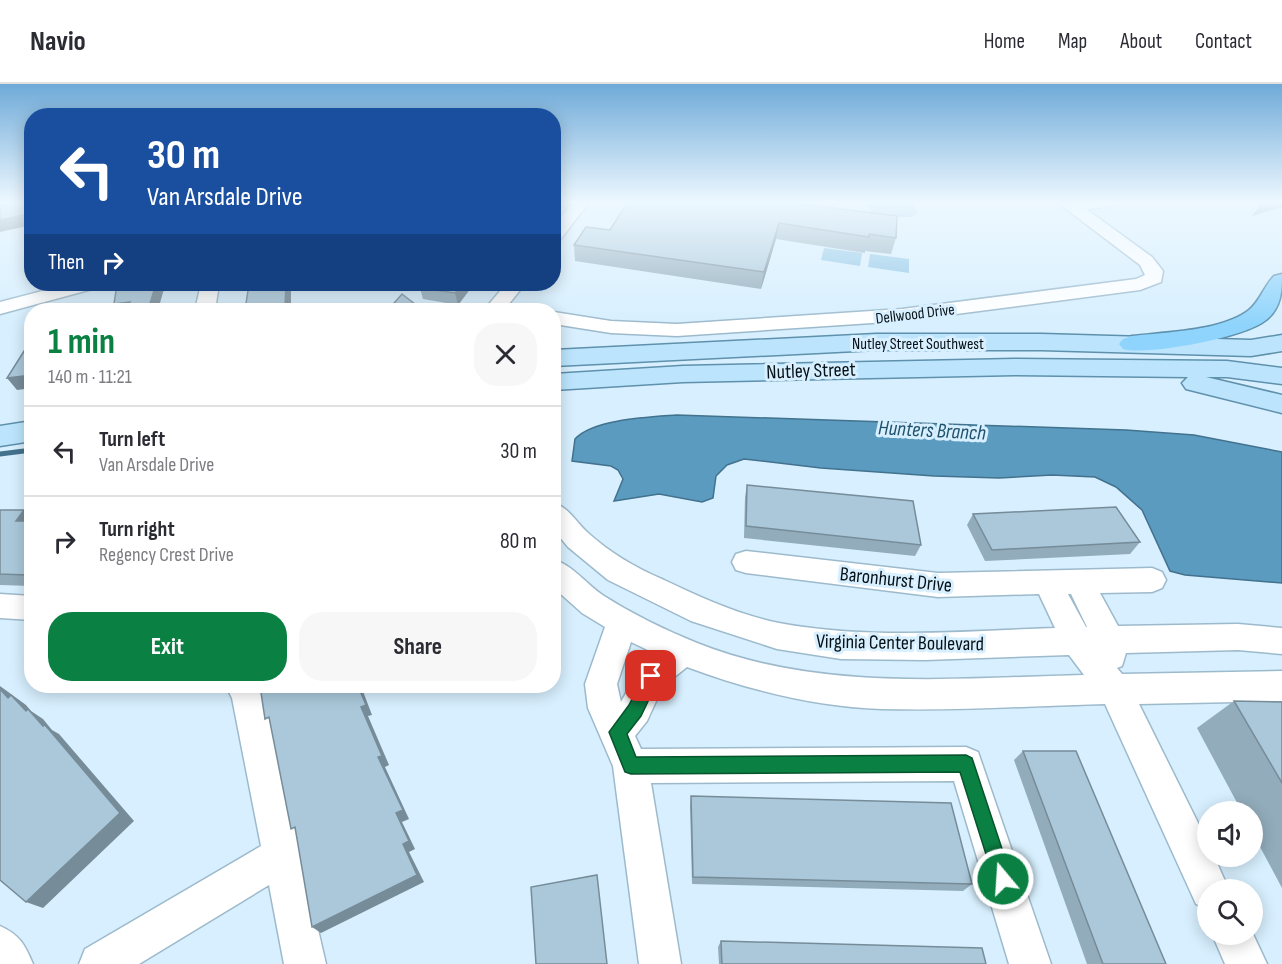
<!DOCTYPE html>
<meta charset="utf-8">
<style>
body{margin:0;font-family:"Sofia Sans Condensed",sans-serif;background:#f7f7f7;color:#2b2b33;height:100vh;display:flex;flex-direction:column;font-size:22px;white-space:nowrap}
*{box-sizing:border-box;margin:0}
p{font-size:20px;color:#7c7c81}
.icon{flex:none;width:33px;height:33px;fill:none;stroke:currentColor;stroke-width:2;stroke-linecap:round;stroke-linejoin:round}
.map{position:relative;flex:1;overflow:hidden}
.side{position:absolute;left:24px;top:219px;width:537px;height:390px;display:flex;flex-direction:column;background:#fff;border-radius:24px;box-shadow:0 3px 15px #0003}
.side>*{flex:none}
.guide{position:absolute;left:24px;top:24px;width:537px;height:183px;border-radius:24px;box-shadow:0 3px 15px #0003;background:#1a4fa0;color:#fff;overflow:hidden}
.tools{position:absolute;left:1197px;top:717px;display:grid;gap:12px}
.tools a{display:grid;place-items:center;width:66px;height:66px;border-radius:50%;background:#fff;box-shadow:0 3px 15px #0003;font-size:30px}
.pin{position:absolute;display:grid;place-items:center;width:51px;height:51px;color:#fff;margin:-26px;border-radius:12px;box-shadow:0 3px 9px #0006}
.me{position:absolute;width:66px;margin:-33px;rotate:342deg;stroke-linejoin:round;filter:drop-shadow(0 0 4px #0008)}
.turn{display:flex;align-items:center;gap:21px;height:126px;padding:0 24px;font-size:27px}
.turn .icon{width:78px;height:78px;stroke-width:2.5}
.turn b{display:block;font-size:42px;line-height:51px}
.then{display:flex;align-items:center;height:57px;padding:0 24px;background:#0003;gap:12px;font-size:22px}
.round{display:grid;place-items:center;flex:none;width:63px;height:63px;border-radius:24px;background:#f7f7f7}
.head{display:flex;align-items:center;justify-content:space-between;height:102px;padding:0 24px}
h1{font-size:36px;font-weight:700;line-height:45px;color:#0b8043}
.action{display:flex;gap:12px;margin-top:auto;padding:12px 24px}
.action a{flex:1;height:69px;border-radius:24px;background:#0b8043;color:#fff;font-size:24px;font-weight:700;line-height:69px;text-align:center}
.action a+a{background:#f7f7f7;color:#2b2b33}
ul{padding:0;list-style:none}
li{display:flex;align-items:center;gap:18px;height:90px;padding:0 24px;border-top:2px solid #e1e1e2}
li div{flex:1}
li b{display:block;font-size:22px}
li em{font-style:normal}
header{display:flex;align-items:center;gap:36px;box-sizing:border-box;height:84px;padding:0 30px;background:#fff;border-bottom:2px solid #e1e1e2}
header strong{font-size:28px}
nav{display:flex;gap:33px;margin-inline-start:auto;font-size:21px}
.map>svg:first-child{display:block}
</style>
<header>
<strong>Navio</strong>
<nav><a>Home</a><a>Map</a><a>About</a><a>Contact</a></nav>
</header>
<div class="map">
<svg width="1282" height="880" viewBox="0 0 1282 880">
<rect width="100%" height="100%" fill="#d7effe"/>
<path fill="#8dc4e5" d="M867,118H912L918,129L911,133H873Z
M824,164L862,169L860,182L821,176Z
M870,170L909,175V189L868,183Z"/>
<path fill="#5b9bbf" stroke="#42728d" stroke-width="1.5" d="M677,331L1126,346L1194,351L1282,368V499L1185,491L1170,487L1142,426L1116,403L1095,393L1052,391L999,394L934,392L821,384L744,375L727,381L716,392L713,414L702,418L659,410L614,417L623,395L618,386L611,382L572,377L575,355C593,335 651,333 677,331Z"/>
<g fill="none" stroke-linecap="round" stroke-linejoin="round">
<path stroke="#42728d" stroke-width="5" d="M0,370L32,366"/>
<defs>
<path id="minor" d="M573,118H589L560,156L554,157V141Z
M1057,118H1116L1108,123L1086,125L1152,173L1163,187L1161,198L1140,206L902,237L677,252L611,249L554,240V228L611,237L677,240L902,225L1136,195L1145,191L1140,181Z
M69,200H98L96,204L0,230V218Z
M201,200H219L215,226H195Z
M506,200H525L504,226H484Z
M554,419C569,424 576,438 587,448C610,469 636,484 664,496C700,513 739,531 779,539C869,556 964,547 1055,544L1039,510L938,513L746,489L736,486L732,478L736,470L746,467L938,489L1152,484L1162,488L1166,496L1162,504L1152,508L1100,509L1118,542L1238,540L1282,544V570L1238,566L1126,569L1122,582L1117,584L1122,590L1282,587V617L1139,620L1208,759V772H1214L1229,806H1208V825L1196,820L1105,620C1031,622 956,627 882,625C815,623 749,606 687,583L663,602L647,637L635,652L641,665L966,663L978,668L1051,880H1009L954,697L651,699L681,880H639L613,682L588,624L585,600L605,543L582,529L554,504V476C573,481 587,501 604,512C634,531 665,546 697,559C820,608 955,594 1084,591L1069,571L925,576L841,575L777,565L691,537L608,496L568,463L554,446ZM1068,510H1071L1087,543H1086ZM631,558L656,570L641,582L621,618L617,600Z
M0,510L32,512V536L0,534Z
M226,602H260L263,608L326,880H284L269,801L139,880H79L85,865L261,762L232,614Z
M0,842C20,851 25,861 33,880H0Z
M1252,848L1267,880H1225L1212,850H1252Z"/>
<path id="major" d="M876,250H1041L1251,256L1282,251V267L1251,272L1041,266H876L554,282V266Z
M1015,275L1227,277L1282,284V300L1227,293H1206L1282,311V329L1186,305L1182,299L1188,293L1015,291L683,298L554,306V290L683,282Z
M32,337V357L0,362V342Z"/>
<path id="highway" d="M1282,190C1282,208 1281,224 1266,236C1247,253 1148,272 1123,265L1119,260L1123,255L1132,252C1165,248 1223,247 1249,226C1260,217 1264,202 1274,192Z"/>
</defs>
<use href="#minor" stroke="#9dbacc" stroke-width="3"/>
<use href="#major" stroke="#5f90ac" stroke-width="3"/>
<use href="#highway" stroke="#5f90ac" stroke-width="3"/>
<use href="#minor" fill="#fff" fill-rule="evenodd"/>
<use href="#major" fill="#bce5fd" fill-rule="evenodd"/>
<use href="#highway" fill="#8fd4fc" fill-rule="evenodd"/>
</g>
<path fill="#92acbb" d="M802,120L896,154L891,170L865,167V169L776,155L761,205L575,177L574,161L610,146Z
M364,200H409L403,207L365,201Z
M474,200L458,221L423,215L420,204Z
M747,401L921,461L915,472L744,454L745,413Z
M0,426L32,433V502L0,501Z
M973,430L1140,458L1130,470L985,477L967,441Z
M1234,617L1282,618V804L1252,748V728H1242L1197,644Z
M1023,667L1166,880H1087L1014,676Z
M691,712L972,800L963,807L692,800L690,721Z
M721,857L986,880H719L718,863Z"/>
<path fill="#778c99" d="M1275,118H1282V123L1252,132L1259,123Z
M32,129V141L0,148V136Z
M779,139L776,155L761,205L764,188Z
M156,200H161L164,205L158,226H148Z
M286,200H291V226H266V225Z
M401,200H409L403,207Z
M463,200H474L458,221L455,209Z
M130,218L135,226H118L114,220Z
M32,291V304L17,306L7,294Z
M24,426L32,433V444L16,437Z
M32,484V495L27,491Z
M0,602L26,621L31,627L43,635L52,646L59,650L134,737L43,824L26,818L43,642L26,627L8,614L0,606Z
M358,602H361L372,631L368,632L389,681L385,683L409,735L402,738L415,765L409,768L424,798L321,849L312,843L403,760L396,729L361,623Z"/>
<path fill="#aac8da" stroke="#778c99" stroke-width="1.5" d="M17,118H32V129L0,136V121Z
M628,118H688L707,120L709,118H802V120L897,132L896,154L869,150V153L779,139L764,188L574,161L586,143L610,146Z
M1262,118H1275L1259,123Z
M117,200H156L148,226H126L130,218L114,220Z
M249,200H286L285,222L266,225V226H245Z
M424,200H463L455,209L420,204Z
M402,210L420,224L418,226H388Z
M32,263V291L7,294L26,264Z
M747,401L913,417L921,461L746,442Z
M1116,423L1140,458L992,466L973,430Z
M0,426H24L16,437H32V484L27,491L0,490Z
M260,602H358L366,621L361,623L382,672L378,673L403,726L396,729L409,757L403,760L417,791L312,843L295,743L291,745L269,633L265,635Z
M0,605L8,614L11,611L26,627L28,625L43,642L45,641L120,729L26,818L0,796Z
M1234,617L1282,618V699Z
M1023,667H1076L1166,880H1103Z
M691,712L951,719L972,800L693,793Z
M597,791L607,880H536L531,803Z
M721,857L982,864L986,880H722Z"/>
<linearGradient id="sky" x2="0" y2="1"><stop stop-color="#6faad8"/><stop offset="0.49" stop-color="#edf8ff"/><stop offset="1" stop-color="#edf8ff" stop-opacity="0"/></linearGradient>
<rect width="1282" height="241" fill="url(#sky)"/>
<path fill="#0b8043" stroke="#07532c" stroke-width="1.5" d="M651,585L657,587L660,592L641,632L627,650L636,673L966,671L972,674L1012,795L1010,802L1003,804L996,802L960,688L631,690L625,688L609,648L629,621L646,587Z"/>
<g text-anchor="middle" stroke-width="6" stroke-linejoin="round" paint-order="stroke">
<g font-size="16" fill="#061117" stroke="#d7effe">
<text transform="translate(915 229) rotate(-7)" y="6">Dellwood Drive</text>
<text x="918" y="265">Nutley Street Southwest</text>
</g>
<g font-size="20" fill="#061117" stroke="#d7effe">
<text transform="translate(811 286) rotate(-2)" y="7">Nutley Street</text>
<text transform="translate(896 495) rotate(6)" y="7">Baronhurst Drive</text>
<text transform="translate(900 558) rotate(1)" y="7">Virginia Center Boulevard</text>
</g>
<g font-size="21" font-style="italic" fill="#20526c" stroke="#d7effe">
<text transform="translate(932 346) rotate(3)" y="7">Hunters Branch</text>
</g>
</g>
</svg>
<div class="tools">
<a><svg class="icon" aria-label="sound" viewBox="0 0 24 24"><path d="M4 9h4l5-4v14l-5-4H4zM17 9q2 3 0 6"/></svg></a>
<a><svg class="icon" aria-label="search" viewBox="0 0 24 24"><circle cx="10" cy="10" r="6"/><path d="M15 15l6 6"/></svg></a>
</div>
<div class="pin" style="left:651px;top:592px;background:#d93025"><svg class="icon" aria-label="arrive" viewBox="0 0 24 24"><path d="M6 21V4h12l-3 4 3 4H6"/></svg></div>
<svg class="me" style="left:1003px;top:795px" viewBox="-20 -20 40 40"><circle r="17" fill="#0b8043" stroke="#fff" stroke-width="3"/><path d="M0-11L8 9 0 5-8 9z" fill="#fff"/></svg>
<div class="guide">
<div class="turn"><svg class="icon" aria-label="left" viewBox="0 0 24 24"><path d="M17 20v-9H6M10 6l-5 5 5 5"/></svg><div><b>30 m</b>Van Arsdale Drive</div></div>
<div class="then">Then<svg class="icon" aria-label="right" viewBox="0 0 24 24"><path d="M7 20v-9h11M14 6l5 5-5 5"/></svg></div>
</div>
<section class="side">
<div class="head"><div><h1>1 min</h1><p>140 m · 11:21</p></div><a class="round"><svg class="icon" aria-label="close" viewBox="0 0 24 24"><path d="M6 6l12 12M18 6L6 18"/></svg></a></div>
<ul>
<li><svg class="icon" aria-label="left" viewBox="0 0 24 24"><path d="M17 20v-9H6M10 6l-5 5 5 5"/></svg><div><b>Turn left</b><p>Van Arsdale Drive</p></div><em>30 m</em></li>
<li><svg class="icon" aria-label="right" viewBox="0 0 24 24"><path d="M7 20v-9h11M14 6l5 5-5 5"/></svg><div><b>Turn right</b><p>Regency Crest Drive</p></div><em>80 m</em></li>
</ul>
<div class="action"><a>Exit</a><a>Share</a></div>
</section>
</div>
